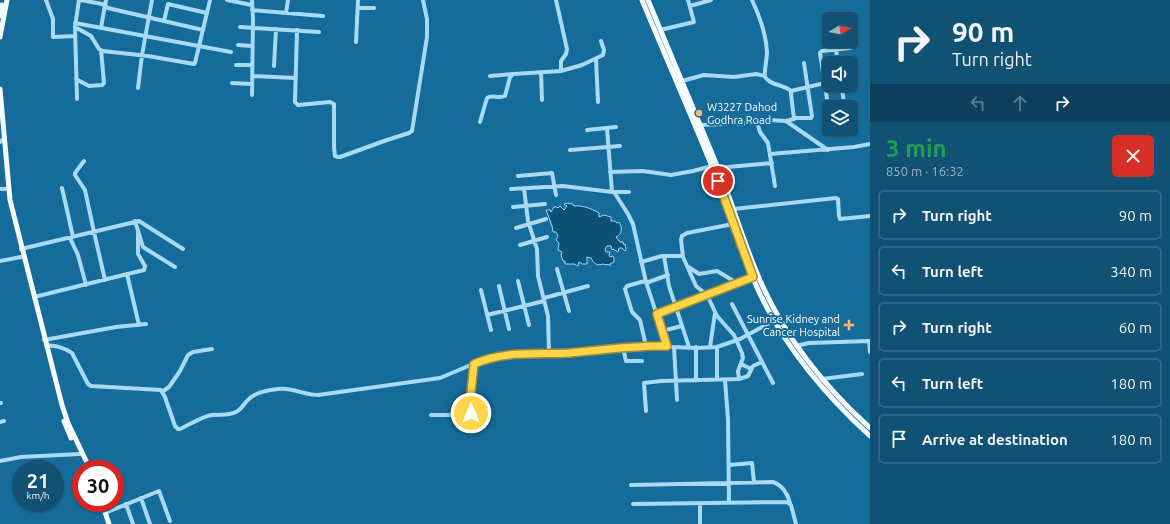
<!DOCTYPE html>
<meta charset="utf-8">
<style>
body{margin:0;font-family:Ubuntu,sans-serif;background:#1e5b7c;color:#f1f3f6;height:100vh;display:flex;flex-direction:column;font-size:15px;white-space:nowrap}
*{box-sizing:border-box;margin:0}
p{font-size:13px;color:#9cb5c5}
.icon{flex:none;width:22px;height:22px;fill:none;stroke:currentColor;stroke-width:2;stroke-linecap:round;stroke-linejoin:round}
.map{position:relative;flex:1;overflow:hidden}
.details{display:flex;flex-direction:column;background:#105174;width:300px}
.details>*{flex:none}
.top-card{background:#105174;color:#f1f3f6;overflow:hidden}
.needle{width:26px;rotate:81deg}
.tools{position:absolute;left:822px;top:12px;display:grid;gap:8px}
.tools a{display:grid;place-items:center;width:36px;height:36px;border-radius:6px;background:#105174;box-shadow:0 1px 3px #0004,0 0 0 1px #306886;font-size:20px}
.speed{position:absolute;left:12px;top:460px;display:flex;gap:8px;font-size:20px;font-weight:700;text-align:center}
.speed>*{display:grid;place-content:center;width:52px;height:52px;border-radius:50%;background:#105174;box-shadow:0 1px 3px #0004,0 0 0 1px #306886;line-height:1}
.speed small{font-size:10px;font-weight:400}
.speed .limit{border:6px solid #d22;background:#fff;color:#111}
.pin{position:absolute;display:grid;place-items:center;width:34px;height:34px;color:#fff;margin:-17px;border:2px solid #fff;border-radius:50%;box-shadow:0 1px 4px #0007}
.me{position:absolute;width:44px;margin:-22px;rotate:0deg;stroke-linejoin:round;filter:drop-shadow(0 0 3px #0008)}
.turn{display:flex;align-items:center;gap:14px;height:84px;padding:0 16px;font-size:18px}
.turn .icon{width:52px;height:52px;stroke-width:2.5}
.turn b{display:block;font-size:28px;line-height:34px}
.lanes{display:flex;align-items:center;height:38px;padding:0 16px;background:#0003;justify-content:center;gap:20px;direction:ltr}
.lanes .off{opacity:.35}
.round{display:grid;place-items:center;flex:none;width:42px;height:42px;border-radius:6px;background:#1e5b7c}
.summary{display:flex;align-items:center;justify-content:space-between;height:68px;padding:0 16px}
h1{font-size:24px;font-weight:600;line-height:30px;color:#1e9e55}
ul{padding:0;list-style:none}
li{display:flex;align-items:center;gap:12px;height:50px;margin:0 8px 6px;padding:0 8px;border:2px solid #306886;border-radius:6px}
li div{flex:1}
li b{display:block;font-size:15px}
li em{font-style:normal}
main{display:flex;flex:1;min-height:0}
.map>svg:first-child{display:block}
</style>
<main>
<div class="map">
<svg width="870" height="524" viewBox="0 0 870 524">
<rect width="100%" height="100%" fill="#156c9a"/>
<path fill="#0d5177" stroke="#9cd8f5" d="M567,203L573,204L574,206C581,205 591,208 599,213V217L604,215L611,217V221H615L617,223L619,222C622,227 623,234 616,237L620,242H623L624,245L625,244L626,249L625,251L622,248H619L618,252L613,249L612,250L611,246H607L605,249L606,252H610L609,255L610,257L613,256L614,258V262L610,264V266L608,264L607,265L603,264C597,266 594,264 591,258L587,257V264H582L579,262L578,266L574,264H565V261H563L561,255L562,252L558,250L559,243L556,240L558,236L556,232H553L552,226L546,210H550L551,212L554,207H557L558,208L560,206L564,210L567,206L564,204Z"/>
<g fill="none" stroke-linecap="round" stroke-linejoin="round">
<path stroke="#a9daf3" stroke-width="4" d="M46,0L53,19V37L75,36
M81,0L102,4L108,8L112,9L203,30
M227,0L252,5
M252,0L253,19L252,95
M556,0L567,49L566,54L561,61V71
M752,0C760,17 766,33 767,52C767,60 764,69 765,77C771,86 783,84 791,91
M105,6L106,0
M690,6L711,0
M358,8H374
M252,10L323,16
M286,13L288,0
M164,21L168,4L207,13
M75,23L231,52
M75,27L91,36L99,49L103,51L148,56L194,64L195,63L210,0
M240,27L319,32
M101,28L105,5
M297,30L295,102L298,105L330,102L334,104V147L335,156L338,157H340L387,140L409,133L412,131L427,37V19L423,0
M660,30L694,22L688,0
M356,42L358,0
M238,45L252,46
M836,50L838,63
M596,59L598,102
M236,65H252
M274,66L276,29
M541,72L542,100
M252,76L295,78
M490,76L513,74
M851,78L857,76L856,62
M76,79L89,86L102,85L104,83L101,50
M682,81L704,75L734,77L756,74L765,76
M232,83L252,84
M841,85L845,107
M138,88L142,55L152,0
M77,99L75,27L79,0
M829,112L820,53L822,51L850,48
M795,118H811L812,116L804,63
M786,121L828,150
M480,122L487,98C492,94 499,99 505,96L510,77L513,74L561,71L582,65L603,55L604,50L601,41
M757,122L760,132L768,143L775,186
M700,125L748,123L768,120L786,121L794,119L791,94V91L829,82
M607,128L612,192
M587,130L616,127
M0,142L2,140
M570,150L620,146
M770,154L854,147L870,144
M84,161L75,173V175L85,190L94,232L105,280
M717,168L772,163
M610,172L643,171L671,175L693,171L712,166
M518,176L552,173L556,195
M62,188L73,237
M524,188L528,221L537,249L538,276L548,316L549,353
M0,189H7
M511,189L563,186L612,192H629
M614,192L628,214L633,224L646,282L667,346
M513,207L545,204
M734,209L836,198L838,199L839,216L840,219L870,216
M135,221L143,247L175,267
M733,224L687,233L682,236L681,240L683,257L696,286L707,295L717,316L734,335L742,353L743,358L738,371L739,379
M516,228L546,219
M70,238L78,255L86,285
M520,245L547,237
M21,249L139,221L183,249
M664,256L669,286L689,347
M0,261L21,257
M641,262L662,256H682
M687,266L699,274L717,271L737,283
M557,269L569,311
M127,274L139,325
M518,281L529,325
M645,281L627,286L625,289L632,312L640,320L646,346
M646,283L668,275
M499,286L509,329
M481,290L491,330
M34,297L144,270L145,266L138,254V232
M544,298L588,286
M732,304L773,383
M657,314L753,277
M487,315L544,301
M662,331L682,326
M44,340L116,327L146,324
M869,341L870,352
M46,345C55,346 64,347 72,353L88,384L91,386L161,390L165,397L175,426L178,429H180C189,425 203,416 212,415C220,414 228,416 236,412C242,409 244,403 249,399C256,392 268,390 278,389C292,387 304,395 318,395L440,378L485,359L500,356L527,353H567L651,346L697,348L717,347L740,339L775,320
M796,346L809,343L870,341
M674,347L677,400
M696,347V381
M710,347L715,313
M623,348L626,361H642
M741,364L751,369
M822,379L862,374
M717,380V347
M725,380L728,419L729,503
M162,392L169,387L180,371L188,355L193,352L212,349
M0,403H1
M646,411L644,383L661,381L739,379L748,376L753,366L762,362
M431,415H469L471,413V392L474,364
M0,422L4,421
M0,461L21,457L80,454
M729,465L752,463L754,482
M631,485L773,482C782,485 788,494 790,503
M141,498L150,524
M126,504L133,524
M633,504L787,502L791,505L796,524
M105,513L159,491L170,521
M700,524V504"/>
<path stroke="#f5fbff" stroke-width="5" d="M642,0C667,60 693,119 717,179C730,211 740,244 752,276C777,337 821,391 870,436
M648,0C671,56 695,112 718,168C734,207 745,248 763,287C788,341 826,388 870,428
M0,16L2,5
M0,37L7,0
M0,89L10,200L62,405L68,423L90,469
M64,421L71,438
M102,503L109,524"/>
</g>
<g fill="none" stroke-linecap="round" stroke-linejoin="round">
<defs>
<path id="route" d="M471,413V392L474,364C506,350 536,355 569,353C602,350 634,345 667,346L657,314L753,277L718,181"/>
</defs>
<use href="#route" stroke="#a68a30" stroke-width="10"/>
<use href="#route" stroke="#ffd54a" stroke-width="7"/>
</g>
<g fill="#ffb56b" stroke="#156c9a" stroke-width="1.5">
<circle cx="699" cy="113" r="4"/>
<path d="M847 319h4v4h4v4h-4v4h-4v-4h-4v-4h4z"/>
</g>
<g text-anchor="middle" stroke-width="4" stroke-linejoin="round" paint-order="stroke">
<g font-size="11" fill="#fff" stroke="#156c9a" text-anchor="start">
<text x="707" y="111">W3227 Dahod<tspan x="707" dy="13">Godhra Road</tspan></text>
<text x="840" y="323" text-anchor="end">Sunrise Kidney and<tspan x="840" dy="13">Cancer Hospital</tspan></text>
</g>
</g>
</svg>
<div class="tools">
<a><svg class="needle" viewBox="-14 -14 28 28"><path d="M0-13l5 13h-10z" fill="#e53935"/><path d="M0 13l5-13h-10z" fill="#9cb5c5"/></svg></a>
<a><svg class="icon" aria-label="sound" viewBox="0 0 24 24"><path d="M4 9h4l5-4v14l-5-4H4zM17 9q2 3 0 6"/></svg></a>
<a><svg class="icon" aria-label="layers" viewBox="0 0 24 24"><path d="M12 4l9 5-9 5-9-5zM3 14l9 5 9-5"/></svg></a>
</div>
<div class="speed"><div>21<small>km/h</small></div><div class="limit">30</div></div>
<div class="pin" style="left:718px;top:181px;background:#d93025"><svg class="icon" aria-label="arrive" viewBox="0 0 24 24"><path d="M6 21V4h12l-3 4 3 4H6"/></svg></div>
<svg class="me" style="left:471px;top:413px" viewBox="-20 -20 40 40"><circle r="17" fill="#ffd54a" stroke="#fff" stroke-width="3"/><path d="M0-11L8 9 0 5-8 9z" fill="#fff"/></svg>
</div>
<section class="details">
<div class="top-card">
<div class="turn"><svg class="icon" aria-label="right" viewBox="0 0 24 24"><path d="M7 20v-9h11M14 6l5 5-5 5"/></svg><div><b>90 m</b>Turn right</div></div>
<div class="lanes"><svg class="icon off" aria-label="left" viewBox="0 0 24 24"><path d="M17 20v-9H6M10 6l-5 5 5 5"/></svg><svg class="icon off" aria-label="ahead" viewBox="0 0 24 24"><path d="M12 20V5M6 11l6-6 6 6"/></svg><svg class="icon" aria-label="right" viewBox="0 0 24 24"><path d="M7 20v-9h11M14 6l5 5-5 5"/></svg></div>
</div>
<div class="summary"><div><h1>3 min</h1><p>850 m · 16:32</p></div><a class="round" style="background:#d93025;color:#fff"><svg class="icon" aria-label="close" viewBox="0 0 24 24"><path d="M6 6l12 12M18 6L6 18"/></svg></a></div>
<ul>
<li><svg class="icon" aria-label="right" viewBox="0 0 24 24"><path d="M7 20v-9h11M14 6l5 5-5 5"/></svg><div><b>Turn right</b></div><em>90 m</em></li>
<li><svg class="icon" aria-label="left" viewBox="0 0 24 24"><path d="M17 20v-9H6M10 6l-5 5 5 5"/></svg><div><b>Turn left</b></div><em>340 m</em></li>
<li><svg class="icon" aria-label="right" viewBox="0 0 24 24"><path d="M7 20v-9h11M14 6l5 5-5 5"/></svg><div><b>Turn right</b></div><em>60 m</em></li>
<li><svg class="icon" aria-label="left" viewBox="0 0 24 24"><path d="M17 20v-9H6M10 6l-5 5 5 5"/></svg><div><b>Turn left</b></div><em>180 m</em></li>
<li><svg class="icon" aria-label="arrive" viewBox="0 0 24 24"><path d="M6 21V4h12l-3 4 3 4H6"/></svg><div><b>Arrive at destination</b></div><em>180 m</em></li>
</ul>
</section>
</main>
